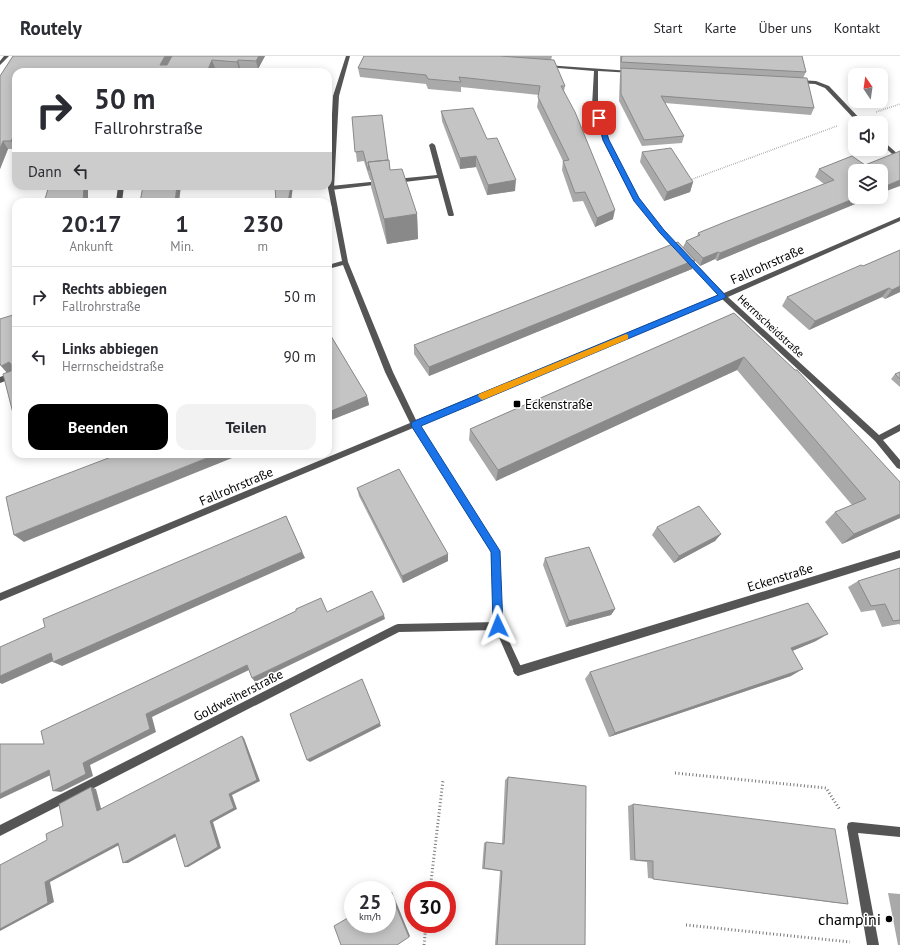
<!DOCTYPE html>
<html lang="de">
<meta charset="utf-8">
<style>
body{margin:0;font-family:"PT Sans",sans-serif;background:#f2f2f3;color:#2b2b33;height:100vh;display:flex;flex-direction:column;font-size:15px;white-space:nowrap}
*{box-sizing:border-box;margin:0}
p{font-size:13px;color:#7c7c81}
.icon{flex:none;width:22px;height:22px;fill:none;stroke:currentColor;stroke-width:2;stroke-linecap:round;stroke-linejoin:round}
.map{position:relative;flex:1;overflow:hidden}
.sheet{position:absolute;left:12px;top:142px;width:320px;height:260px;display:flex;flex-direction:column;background:#fff;border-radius:12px;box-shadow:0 2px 10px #0003}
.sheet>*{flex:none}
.top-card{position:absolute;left:12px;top:12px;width:320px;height:122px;border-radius:12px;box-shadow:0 2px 10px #0003;background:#fff;color:#2b2b33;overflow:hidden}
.needle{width:26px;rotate:347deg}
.controls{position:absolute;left:848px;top:12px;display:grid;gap:8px}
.controls a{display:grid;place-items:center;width:40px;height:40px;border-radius:8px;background:#fff;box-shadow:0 2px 10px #0003;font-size:20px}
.speed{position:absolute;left:344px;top:825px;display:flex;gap:8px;font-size:20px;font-weight:700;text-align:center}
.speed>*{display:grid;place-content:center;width:52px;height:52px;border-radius:50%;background:#fff;box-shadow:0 2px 10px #0003;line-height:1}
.speed small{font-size:10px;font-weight:400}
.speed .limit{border:6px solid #d22;background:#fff;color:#111}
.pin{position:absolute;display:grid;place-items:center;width:34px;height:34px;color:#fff;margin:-17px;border-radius:8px;box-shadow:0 2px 6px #0006}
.me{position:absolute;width:44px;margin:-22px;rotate:358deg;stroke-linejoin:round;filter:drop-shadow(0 0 3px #0008)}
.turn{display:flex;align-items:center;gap:14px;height:84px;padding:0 16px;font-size:18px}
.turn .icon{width:52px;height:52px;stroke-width:2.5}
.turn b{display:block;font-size:28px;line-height:34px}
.then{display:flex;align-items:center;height:38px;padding:0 16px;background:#0003;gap:8px;font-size:15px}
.eta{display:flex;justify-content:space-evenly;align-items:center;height:68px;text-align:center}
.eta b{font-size:24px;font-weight:700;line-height:28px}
.button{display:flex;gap:8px;margin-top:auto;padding:8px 16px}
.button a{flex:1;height:46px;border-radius:12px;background:#000;color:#fff;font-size:16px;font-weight:700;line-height:46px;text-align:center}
.button a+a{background:#f2f2f3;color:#2b2b33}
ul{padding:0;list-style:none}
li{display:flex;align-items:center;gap:12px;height:60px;padding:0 16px;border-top:1px solid #e1e1e2}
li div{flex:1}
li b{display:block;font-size:15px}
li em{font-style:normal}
header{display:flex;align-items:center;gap:24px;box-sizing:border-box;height:56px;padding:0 20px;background:#fff;border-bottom:1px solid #e1e1e2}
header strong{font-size:19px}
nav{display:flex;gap:22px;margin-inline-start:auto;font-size:14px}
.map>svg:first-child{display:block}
</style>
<header>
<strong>Routely</strong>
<nav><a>Start</a><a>Karte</a><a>Über uns</a><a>Kontakt</a></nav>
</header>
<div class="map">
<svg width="900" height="889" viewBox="0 0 900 889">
<rect width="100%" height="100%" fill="#fff"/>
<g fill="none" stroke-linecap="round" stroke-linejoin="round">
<path stroke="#777" stroke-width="1.5" stroke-dasharray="0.5 1.5" stroke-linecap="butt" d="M876,56L900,48
M690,124L837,70"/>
<path stroke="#777" stroke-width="3" stroke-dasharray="1 2.5" stroke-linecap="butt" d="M675,717L826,732L840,754
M430,834L443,724
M686,869L850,886
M424,889L426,868"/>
<path fill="#555" fill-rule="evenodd" d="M432,87L435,89L454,159L453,160H449L448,159L438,122L396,127L393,125L396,123L437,119L429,89Z
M380,125L382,126V128L331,134L328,132L331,130Z
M900,494V502L518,620L515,618L513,615L515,612L518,610Z
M498,566L501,567L502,570L501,573L498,574L399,576L0,780V769L395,569L398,568Z"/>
<path fill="#555" fill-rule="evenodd" d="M4,0H9L0,9V5Z
M346,0H350L339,40L334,132L348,206L393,316L416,364L718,239L660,177L633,143L603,85L592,50L594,15L546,11L544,10L546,9L631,15H633V17L598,15V50L609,85L639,142L664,175L724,237L900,161V165L728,241L879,379L900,368V375L883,384L900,404V413L897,412L875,385L722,243L419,370L499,495L502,570L523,615L521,618L518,620L515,618L494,570L491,496L413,372L0,545V537L410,367L385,316L343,209L328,213V209L342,205L328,132L333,40Z
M798,24L816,25L829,30L864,67H858L825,32L815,28L796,27L795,26Z
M881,83L900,100V105L881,88Z
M118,130H124L122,146H116Z
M16,315V321L0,327V321Z
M852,766L900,771V781L858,777L879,889H867L847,771L848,767Z"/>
</g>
<path fill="#a9a9a9" d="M13,0H265L258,13L240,12L239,14L215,12L213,16H16V93H8L0,113V20Z
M364,0H552L551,4L565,30L564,35L613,163L595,171L583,145L573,146L562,114L563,105L537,51L539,39L461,31V36L428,33L426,28L360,21L358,12Z
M620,0H802L806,16L803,22L814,52L811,59L665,47L684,80L682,87L642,90L619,45L620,19L621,13H620Z
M441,55L487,83L515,135L487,139L476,111L460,113L442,65Z
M352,61L388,104L390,114L417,158L418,183L387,188L371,131V124H370L364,105L357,106Z
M642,96L693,126L690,136L664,145L640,106Z
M852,100L855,141H872L717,205L715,203L700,210L695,205L692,213L429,320L414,298V289L683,191L686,185L697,181L698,177L824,128L815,121L819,113Z
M900,194V236L885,243L882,241L809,274L782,250L787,241L863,210Z
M734,257L900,426V462L842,488L825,466L835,456L852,449L737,314L496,425L469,384L470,373Z
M328,275L367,340L369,349L331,364L328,359Z
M900,316V331L891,323L895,318Z
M357,432L448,498V505L403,527L359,440Z
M657,471L721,478L715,485L674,507L652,479Z
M545,502L615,553L611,559L566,571L543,509Z
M900,512V569L899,568L882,571L875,554L861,556L848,531L858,525Z
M816,585L792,595L791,620L609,681L585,623L590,616Z
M508,721L585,889H495L500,815L482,813L484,787L486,786L502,788L505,724Z
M633,748L848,848L836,847L648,822L647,806L630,804L628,750Z
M888,837L900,838V889H898Z"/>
<path fill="#898989" d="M165,0H172L164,16L160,9Z
M259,0H265L258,13L256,5Z
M212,4L215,12L213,16H207Z
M238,4L240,12L239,14L237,6Z
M16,75V92L11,85Z
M3,85L8,93L0,113V93Z
M476,100V111L460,113V102Z
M516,124L515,135L487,139L488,129Z
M900,124V130L881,137V132Z
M693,126L690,136L664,145L667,136Z
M84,130H88V146H83Z
M177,130H181L179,146H175Z
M291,130H293L291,146H288Z
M858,141H872L717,205L720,197Z
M615,154L613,163L595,171L597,162Z
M417,158L418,183L387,188L384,163Z
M718,196L715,203L700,210L703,202Z
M695,204L692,213L429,320V311Z
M900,230V236L885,243L892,234Z
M889,232L882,241L809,274L815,265Z
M744,301L737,314L496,425L498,414Z
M9,306L15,314L7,317L1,310Z
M367,340L369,349L331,364L329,356Z
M217,398H242L24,486L14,479Z
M900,458V462L842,488L854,478Z
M286,460L305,502L62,610L53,606Z
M721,478L715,485L674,507L679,500Z
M448,498V505L403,527L402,520Z
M615,553L611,559L566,571L569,565Z
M384,559L385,563L255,626L252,622Z
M828,578L816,585L780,600L791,592Z
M51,597L60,602L2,628L0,627V620Z
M247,609L251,613L152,661L156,676L90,709L93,720L61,736L53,735L83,707L146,658Z
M803,613L791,620L609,681L615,677Z
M362,623L381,670L310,706L307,704Z
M242,680L244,682L260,725L232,739L237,753L213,766L221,792L188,811H185L210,765L229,738Z
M49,714L57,716L0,743V738Z
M91,731L96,733L102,756L97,755Z
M175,778L179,779L128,807H123Z
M118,787H123L50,826L54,846L0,875V873L45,826Z
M390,836H392L410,880L409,881Z"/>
<path fill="#c4c4c4" stroke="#898989" d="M13,0H165L160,9H167L172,0H259L256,5L238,4L237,6L212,4L207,16H16V75L11,85H3L0,93V20Z
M364,0H500L554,4L565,30H561L575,56L615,154L597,162L585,136L575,137L563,105L569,104L538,41L540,30L459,21L461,26L428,23L426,19L358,12Z
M622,0H802L806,16L621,6Z
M621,12L807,22L814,52L661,40L684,80L644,84L621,38Z
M473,52L487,83L497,82L516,124L488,129L476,100L460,102L441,55Z
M382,59L388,104L368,106L369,114H368L363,95L355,96L352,61Z
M671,92L693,126L667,136L642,96Z
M900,95V124L881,132V115H855V141H858L720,197L718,196L703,202L686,185L700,179L698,177L725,166L834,124L819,113L852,100L865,109Z
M389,104L390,114L402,113L417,158L384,163L368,106Z
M49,130H84L83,146H44Z
M143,130H177L175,146H140Z
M275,130H291L288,146H276Z
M678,186L695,204L429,311L414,289Z
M900,194V230L892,234L889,232L815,265L787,241L861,209L863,210Z
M734,257L795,314H797L900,426V458L854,478L835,456L866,443L744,301L498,414L470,373Z
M16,258V365H15L3,318L11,315V308L9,306L1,310L0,307V263Z
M328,275L367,340L329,356L328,355Z
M900,316V323L895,318Z
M119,398H217L14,479L6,441Z
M399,413L448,498L402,520L357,432Z
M699,450L721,478L679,500L657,471Z
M286,460L302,496L53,606L51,597L0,620V591L45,571L43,563Z
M589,491L615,553L569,565L545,502Z
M900,512V564L893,565L885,548L871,550L858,525Z
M372,535L384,559L252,622L247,609L146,658L150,673L83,707L86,718L53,735L49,714L0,738V688H44L41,675L296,555V553L321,542L327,556Z
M808,547L828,578L791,592L803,613L615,677L590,616Z
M362,623L380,667L307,704L290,658Z
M242,680L257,724L229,738L234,752L210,765L218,791L185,811L175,778L123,807L118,787L45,826L48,847L0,873V809L47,784L46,778L63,770L59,748L91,731L97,755Z
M508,721L586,730L585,889H497L502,815L484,812L486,786L504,788Z
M633,748L835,773L848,848L653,823V805L635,804Z
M390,836L409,881L397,889H341L334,870L353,859V868H387V838Z"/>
<path fill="#1a73e8" stroke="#114b97" d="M597,60L602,62L609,84L639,142L664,174L726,240L725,242L421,370L500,495L503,570L502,573L498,575L495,573L493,570L491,496L412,371L411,368L412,366L718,239L660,177L634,145L603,84Z"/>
<path fill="#f59e0b" d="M626,278L628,279V283L485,343L482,344L478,340L479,338Z"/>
<g fill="#000" stroke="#fff" stroke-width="1.5">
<rect x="513" y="344" width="8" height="8" rx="2"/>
<circle cx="889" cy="863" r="4"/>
</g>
<g text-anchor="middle" stroke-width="3" stroke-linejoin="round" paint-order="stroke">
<g font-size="11" fill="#000" stroke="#fff">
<text transform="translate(771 270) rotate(43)" y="4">Herrnscheidstraße</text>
</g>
<g font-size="13" fill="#000" stroke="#fff">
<text transform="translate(767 208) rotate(-24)" y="5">Fallrohrstraße</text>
<text transform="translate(236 430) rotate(-23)" y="5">Fallrohrstraße</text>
<text transform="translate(780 521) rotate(-17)" y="5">Eckenstraße</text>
<text transform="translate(238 639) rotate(-27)" y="5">Goldweiherstraße</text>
</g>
<g font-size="13" fill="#000" stroke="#fff" text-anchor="start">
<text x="525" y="353">Eckenstraße</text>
</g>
<g font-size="16" fill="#000" stroke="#fff" text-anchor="end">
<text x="881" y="869">champini</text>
</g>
</g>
</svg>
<div class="controls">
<a><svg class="needle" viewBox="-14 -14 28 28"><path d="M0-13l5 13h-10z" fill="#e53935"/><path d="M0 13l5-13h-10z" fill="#7c7c81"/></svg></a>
<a><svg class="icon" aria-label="sound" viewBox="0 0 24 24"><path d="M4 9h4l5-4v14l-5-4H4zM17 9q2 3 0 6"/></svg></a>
<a><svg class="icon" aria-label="layers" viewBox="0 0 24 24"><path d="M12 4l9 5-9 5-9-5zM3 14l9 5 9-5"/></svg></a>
</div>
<div class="speed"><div>25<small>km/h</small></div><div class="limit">30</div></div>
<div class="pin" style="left:599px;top:62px;background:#d93025"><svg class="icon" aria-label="arrive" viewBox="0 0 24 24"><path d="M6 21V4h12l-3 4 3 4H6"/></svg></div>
<svg class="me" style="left:498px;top:570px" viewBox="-20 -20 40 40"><path d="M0-17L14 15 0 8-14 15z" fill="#1a73e8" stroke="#fff" stroke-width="4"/></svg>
<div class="top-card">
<div class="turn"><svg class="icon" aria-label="right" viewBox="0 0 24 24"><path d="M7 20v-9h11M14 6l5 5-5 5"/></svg><div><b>50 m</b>Fallrohrstraße</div></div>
<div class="then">Dann<svg class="icon" aria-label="left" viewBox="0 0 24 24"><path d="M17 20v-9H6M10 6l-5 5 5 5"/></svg></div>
</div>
<section class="sheet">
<div class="eta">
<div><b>20:17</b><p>Ankunft</p></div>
<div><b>1</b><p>Min.</p></div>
<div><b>230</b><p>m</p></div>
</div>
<ul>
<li><svg class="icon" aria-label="right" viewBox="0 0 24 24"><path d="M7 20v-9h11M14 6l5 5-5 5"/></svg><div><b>Rechts abbiegen</b><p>Fallrohrstraße</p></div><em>50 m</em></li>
<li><svg class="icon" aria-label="left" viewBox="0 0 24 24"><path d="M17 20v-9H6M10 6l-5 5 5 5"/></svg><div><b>Links abbiegen</b><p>Herrnscheidstraße</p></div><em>90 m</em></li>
</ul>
<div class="button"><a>Beenden</a><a>Teilen</a></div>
</section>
</div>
